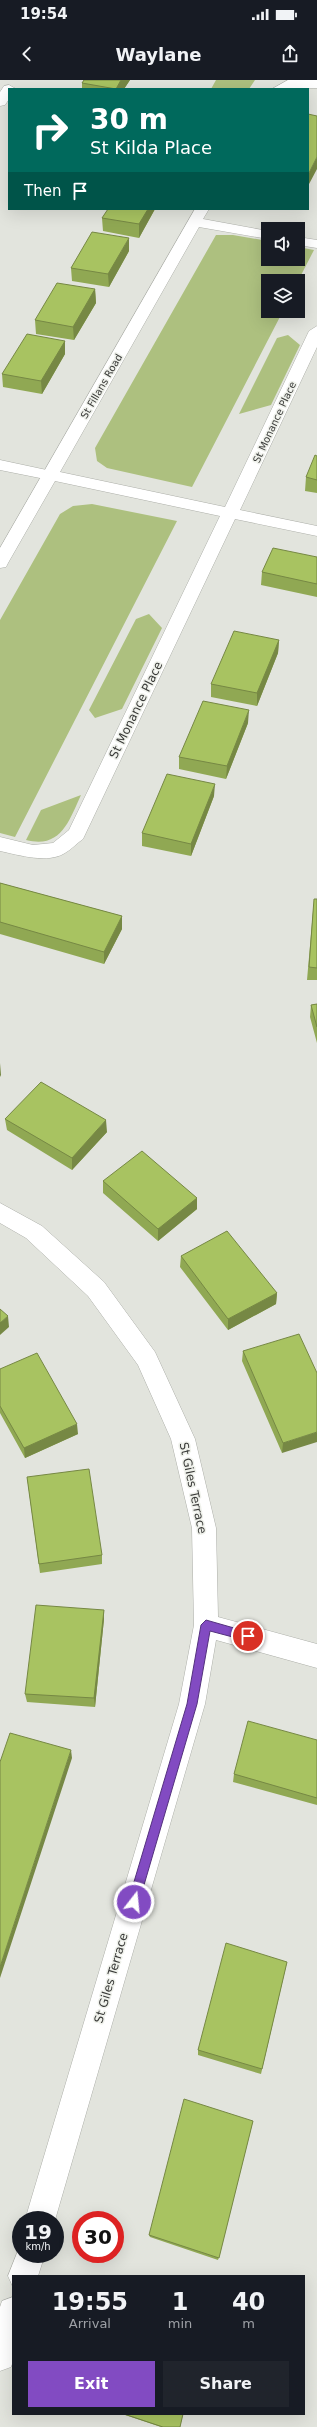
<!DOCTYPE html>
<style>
body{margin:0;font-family:"DejaVu Sans",sans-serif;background:#20242c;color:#f1f3f6;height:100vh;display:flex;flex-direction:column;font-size:15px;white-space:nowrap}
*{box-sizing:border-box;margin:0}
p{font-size:13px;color:#9ea1a6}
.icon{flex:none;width:22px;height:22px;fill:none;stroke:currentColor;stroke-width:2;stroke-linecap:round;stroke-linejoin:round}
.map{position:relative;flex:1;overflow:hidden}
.side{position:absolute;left:12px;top:2195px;width:293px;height:140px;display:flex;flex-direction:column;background:#171b24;border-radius:0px;box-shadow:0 4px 16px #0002}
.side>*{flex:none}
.guide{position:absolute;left:8px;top:8px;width:301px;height:122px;border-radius:0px;box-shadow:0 4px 16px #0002;background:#00695c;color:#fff;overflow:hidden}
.fabs{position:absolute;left:261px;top:142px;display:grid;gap:8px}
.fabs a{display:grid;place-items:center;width:44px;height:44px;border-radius:0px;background:#171b24;box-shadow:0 4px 16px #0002;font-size:20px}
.speed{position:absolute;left:12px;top:2131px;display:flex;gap:8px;font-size:20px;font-weight:700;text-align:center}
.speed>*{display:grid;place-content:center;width:52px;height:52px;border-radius:50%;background:#171b24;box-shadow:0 4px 16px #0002;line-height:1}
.speed small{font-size:10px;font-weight:400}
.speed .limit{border:6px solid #d22;background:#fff;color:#111}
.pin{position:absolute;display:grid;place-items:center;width:34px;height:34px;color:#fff;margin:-17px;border:2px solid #fff;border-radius:50%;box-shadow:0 1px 4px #0007}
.me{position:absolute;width:44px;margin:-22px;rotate:16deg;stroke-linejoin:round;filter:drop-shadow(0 0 3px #0008)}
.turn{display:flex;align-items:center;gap:14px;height:84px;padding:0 16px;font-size:18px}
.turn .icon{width:52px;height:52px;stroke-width:2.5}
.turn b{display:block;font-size:28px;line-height:34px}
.then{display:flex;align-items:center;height:38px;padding:0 16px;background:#0003;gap:8px;font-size:15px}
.eta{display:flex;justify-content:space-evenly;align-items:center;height:68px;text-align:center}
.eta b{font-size:24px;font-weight:600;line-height:28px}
.button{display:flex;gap:8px;margin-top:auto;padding:8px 16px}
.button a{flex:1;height:46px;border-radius:0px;background:#824bc2;color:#fff;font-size:16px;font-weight:600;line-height:46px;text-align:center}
.button a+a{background:#20242c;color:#f1f3f6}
.status{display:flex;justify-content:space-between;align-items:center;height:28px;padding:0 20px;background:#171b24;direction:ltr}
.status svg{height:11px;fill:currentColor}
header{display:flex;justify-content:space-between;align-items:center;height:52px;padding:0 16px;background:#171b24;font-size:18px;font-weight:600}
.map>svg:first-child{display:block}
</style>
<div class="status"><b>19:54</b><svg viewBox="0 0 49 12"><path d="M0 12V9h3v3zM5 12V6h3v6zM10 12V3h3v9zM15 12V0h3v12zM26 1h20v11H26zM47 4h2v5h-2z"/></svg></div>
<header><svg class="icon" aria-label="back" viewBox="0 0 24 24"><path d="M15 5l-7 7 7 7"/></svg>Waylane<svg class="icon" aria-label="share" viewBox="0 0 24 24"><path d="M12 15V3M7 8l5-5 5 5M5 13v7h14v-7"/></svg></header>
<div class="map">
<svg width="317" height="2347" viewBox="0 0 317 2347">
<rect width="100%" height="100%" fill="#e2e4dd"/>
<path fill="#adc07f" d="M216,0H255L249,9H211Z
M216,155H233L268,161V179H298V167L314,170L298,201H268V231H283L192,407L107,388L97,381L95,368Z
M288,255L300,265L271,325L239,334L277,258Z
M92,424L177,441L15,757L0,753V540L60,434L73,426Z
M149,534L162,548L122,629L95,638L89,630L136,539Z
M81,715C69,741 61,769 26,760L41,730Z"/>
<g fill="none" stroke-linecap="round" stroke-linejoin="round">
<defs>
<path id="service" d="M0,380L56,392L58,395L56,398L50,400L0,390Z"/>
<path id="minor" d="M288,0H317V8L272,9Z
M9,5L16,9H9V19L5,25L0,26V12L4,6Z
M195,129H209L203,139L268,151V159L199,147L60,392L225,427L309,251L317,246V267L240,430L317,446V456L235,439L83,759C77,763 72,769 65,773C48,784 19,775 0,771V757L33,765L53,763L69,750L220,436L55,401L8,483L6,487L0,488V468Z
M298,157L317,160V168L298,165Z
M0,1123L42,1146L104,1202L155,1272L195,1359L216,1448L218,1537L317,1564V1588L216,1560L205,1624L55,2140H25L179,1624L194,1545L192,1448L171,1359L138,1285L88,1216L26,1158L0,1143Z
M21,2163V2174H45L38,2196H13V2207L8,2196Z
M13,2217V2281L11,2287L0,2291V2227L2,2221Z"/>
</defs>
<use href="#service" stroke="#adafa9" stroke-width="1"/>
<use href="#minor" stroke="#adafa9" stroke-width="1"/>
<use href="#service" fill="#fff" fill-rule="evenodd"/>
<use href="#minor" fill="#fff" fill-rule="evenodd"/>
</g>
<path fill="#90a853" d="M84,0H130L124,9H82V3Z
M155,129L139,158L103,151L102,138Z
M129,171L109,207L72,201L71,188Z
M95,209L96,223L74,260L36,254L35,240Z
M65,261V274L42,314L3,307L2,294Z
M317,376V413L305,411L306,397Z
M317,477V517L261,505L262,492Z
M279,560L278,573L257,626L211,617V604Z
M248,643L226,699L179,689V677Z
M214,716L191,776L142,766V753Z
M0,803L122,836V849L104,884L0,854Z
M317,819V900H307L313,831Z
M317,924V963L310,937L311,925Z
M5,1039L107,1052L72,1090L7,1050Z
M103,1101L197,1118V1129L158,1161L103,1113Z
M181,1176L277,1213L276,1224L228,1250L180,1187Z
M243,1271L317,1293L282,1373L242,1281Z
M0,1289L78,1354L25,1378L0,1333Z
M27,1397L102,1475V1484L40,1493Z
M104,1530V1539L95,1627L27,1622L25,1614Z
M317,1660V1725L233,1702L234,1694Z
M287,1882L261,1994L198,1975V1970Z
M253,2041L218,2180L150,2157L149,2155Z
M122,2334H183L180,2347H161Z"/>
<path fill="#768844" d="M121,0H130L124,9H116Z
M317,77V89L308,106V95Z
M148,129H155L139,158V144Z
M129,158V171L109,207L108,194Z
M95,209L96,223L74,260L73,247Z
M65,261V274L42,314L41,301Z
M279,560L278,573L257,626V613Z
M249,630L248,643L226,699L227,686Z
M215,704L214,716L191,776V764Z
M122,836V849L104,884V872Z
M0,983L1,995L0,997Z
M106,1040L107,1052L72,1090V1078Z
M197,1118V1129L158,1161V1149Z
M277,1213L276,1224L228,1250V1239Z
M8,1236L9,1247L0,1255V1243Z
M77,1344L78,1354L25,1378L24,1368Z
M317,1352V1362L282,1373L283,1363Z
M104,1530V1539L95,1627L94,1618Z
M71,1670L72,1678L0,1898V1887Z"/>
<path fill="#a8c361" stroke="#768844" d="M84,0H121L116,9L82,3Z
M308,34L317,36V77L308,95Z
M108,129H148L139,144L102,138Z
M92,152L129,158L108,194L71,188Z
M57,203L95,209L73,247L35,240Z
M27,254L65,261L41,301L2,294Z
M315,375L317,376V400L306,397Z
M273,468L317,477V504L262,492Z
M234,551L279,560L257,613L211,604Z
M203,621L249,630L227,686L179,677Z
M167,694L215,704L191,764L142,753Z
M0,803L122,836L104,872L0,842Z
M314,819H317V888L309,887Z
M317,924V947L311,925Z
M41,1002L106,1040L72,1078L5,1039Z
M142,1071L197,1118L158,1149L103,1101Z
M227,1151L277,1213L228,1239L181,1176Z
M0,1229L8,1236L0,1243Z
M299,1254L317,1293V1352L283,1363L243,1271Z
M37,1273L77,1344L24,1368L0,1326V1289Z
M89,1389L102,1475L39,1484L27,1397Z
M36,1525L104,1530L94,1618L25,1614Z
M248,1641L317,1660V1718L234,1694Z
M10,1653L71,1670L0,1887V1682Z
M226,1863L287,1882L262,1989L198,1970Z
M184,2019L253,2041L219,2178L149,2155Z
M124,2334H183L180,2347H163Z"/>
<path fill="#824bc2" stroke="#54317e" d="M206,1540L248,1552L253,1556L248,1561L210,1551L197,1624L139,1822L134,1827L128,1822L187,1624L201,1545Z"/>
<g text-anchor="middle" stroke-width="3" stroke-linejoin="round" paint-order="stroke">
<g font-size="10" fill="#393a38" stroke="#eff1eb">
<text transform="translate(101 306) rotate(-60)" y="4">St Fillans Road</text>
<text transform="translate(274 342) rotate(-65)" y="4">St Monance Place</text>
</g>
<g font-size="12" fill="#393a38" stroke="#eff1eb">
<text transform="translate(136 630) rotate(-64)" y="4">St Monance Place</text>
<text transform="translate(193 1408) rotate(78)" y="4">St Giles Terrace</text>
<text transform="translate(111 1898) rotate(-74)" y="4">St Giles Terrace</text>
</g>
</g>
</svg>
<div class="fabs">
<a><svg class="icon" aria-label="sound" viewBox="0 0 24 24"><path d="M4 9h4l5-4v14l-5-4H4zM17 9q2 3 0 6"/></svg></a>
<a><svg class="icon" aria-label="layers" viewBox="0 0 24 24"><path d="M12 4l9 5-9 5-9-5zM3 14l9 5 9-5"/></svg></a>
</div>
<div class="speed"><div>19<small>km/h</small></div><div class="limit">30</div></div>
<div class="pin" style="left:248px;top:1556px;background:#d93025"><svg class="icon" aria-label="arrive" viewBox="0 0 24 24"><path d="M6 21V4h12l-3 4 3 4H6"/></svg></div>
<svg class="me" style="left:134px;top:1822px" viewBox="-20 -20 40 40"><circle r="17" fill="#824bc2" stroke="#fff" stroke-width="3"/><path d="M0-11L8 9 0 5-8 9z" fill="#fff"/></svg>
<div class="guide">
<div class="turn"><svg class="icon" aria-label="right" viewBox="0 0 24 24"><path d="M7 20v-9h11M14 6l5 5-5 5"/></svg><div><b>30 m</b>St Kilda Place</div></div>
<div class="then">Then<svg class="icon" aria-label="arrive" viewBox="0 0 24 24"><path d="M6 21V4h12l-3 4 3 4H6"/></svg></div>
</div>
<section class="side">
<div class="eta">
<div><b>19:55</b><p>Arrival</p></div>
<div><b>1</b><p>min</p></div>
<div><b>40</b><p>m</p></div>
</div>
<div class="button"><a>Exit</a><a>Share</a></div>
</section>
</div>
